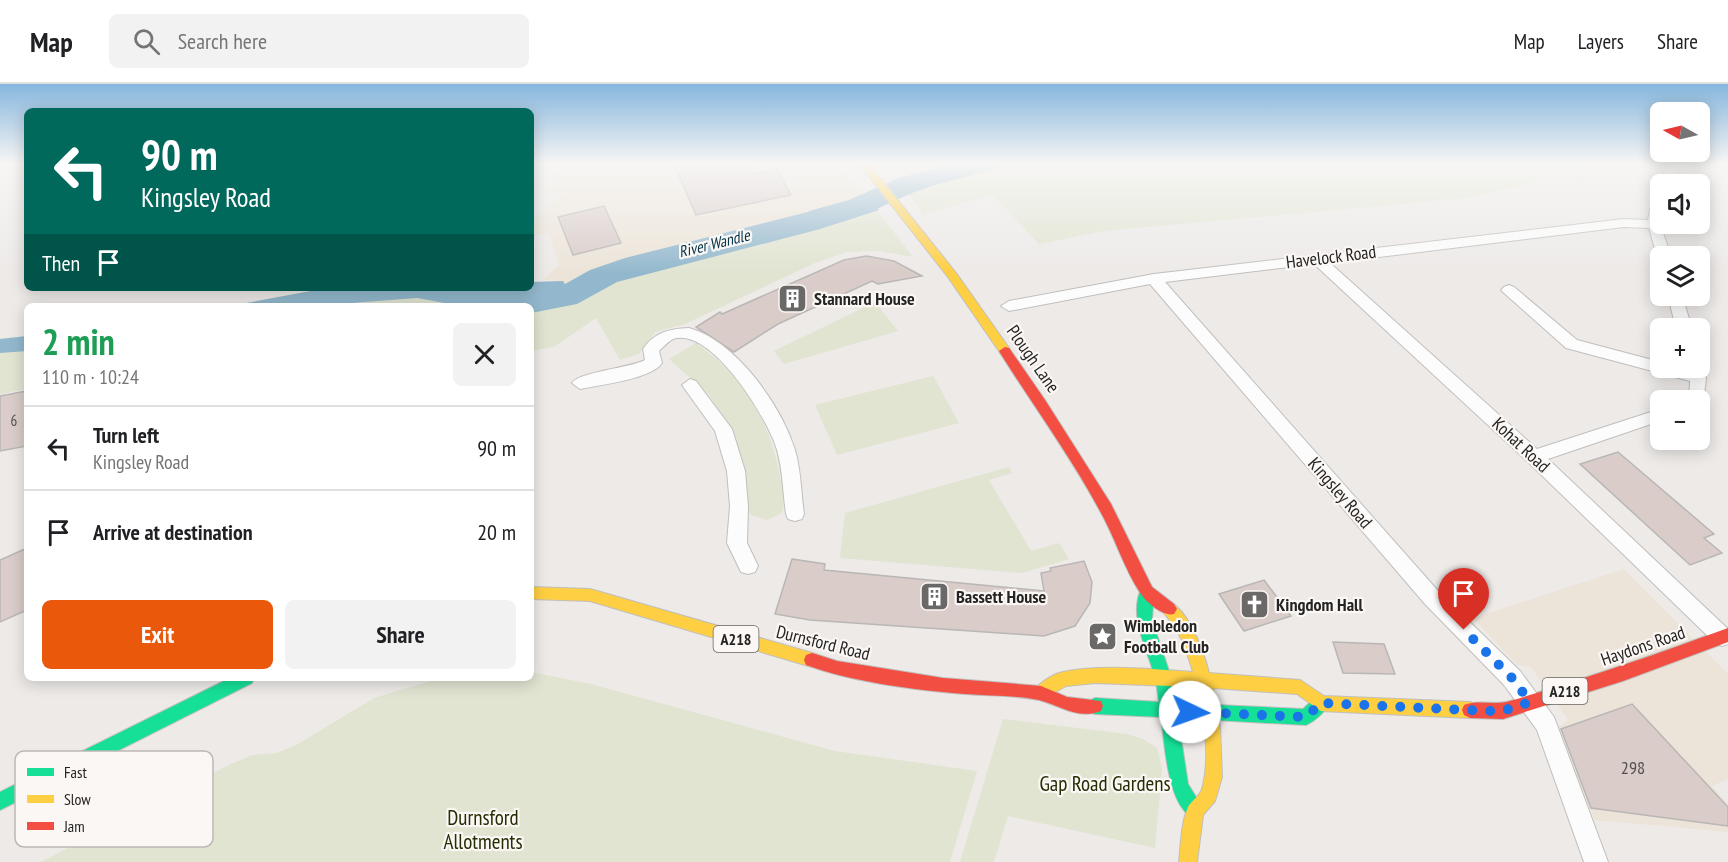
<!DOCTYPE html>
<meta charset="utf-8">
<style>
body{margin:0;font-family:"PT Sans Narrow",sans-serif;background:#f2f2f2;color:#202124;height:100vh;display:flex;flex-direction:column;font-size:22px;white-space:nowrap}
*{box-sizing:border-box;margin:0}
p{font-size:20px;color:#757577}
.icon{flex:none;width:33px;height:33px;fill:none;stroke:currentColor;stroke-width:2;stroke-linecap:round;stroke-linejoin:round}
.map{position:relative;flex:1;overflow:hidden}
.side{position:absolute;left:24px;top:219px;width:510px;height:378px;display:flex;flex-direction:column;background:#fff;border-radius:9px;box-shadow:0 3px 15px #0003}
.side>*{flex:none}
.hud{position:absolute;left:24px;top:24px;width:510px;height:183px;border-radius:9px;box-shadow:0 3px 15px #0003;background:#00695c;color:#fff;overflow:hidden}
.needle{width:39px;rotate:278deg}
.controls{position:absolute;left:1650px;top:18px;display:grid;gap:12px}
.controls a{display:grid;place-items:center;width:60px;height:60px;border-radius:9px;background:#fff;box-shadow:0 3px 15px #0003;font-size:30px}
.pin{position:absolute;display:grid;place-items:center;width:51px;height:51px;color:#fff;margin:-62px -26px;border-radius:50% 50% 50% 0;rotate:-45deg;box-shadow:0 0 6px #0007}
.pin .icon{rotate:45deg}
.me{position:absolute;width:66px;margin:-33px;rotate:93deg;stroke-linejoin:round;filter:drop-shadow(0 0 4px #0008)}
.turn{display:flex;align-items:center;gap:21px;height:126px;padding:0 18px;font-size:27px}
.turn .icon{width:78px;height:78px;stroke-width:2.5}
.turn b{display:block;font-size:42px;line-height:51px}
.then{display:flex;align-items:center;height:57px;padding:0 18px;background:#0003;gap:12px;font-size:22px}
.round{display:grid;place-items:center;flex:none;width:63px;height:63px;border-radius:9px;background:#f2f2f2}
.summary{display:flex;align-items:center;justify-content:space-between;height:102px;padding:0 18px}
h1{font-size:36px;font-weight:700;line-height:45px;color:#1e9e55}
.button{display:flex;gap:12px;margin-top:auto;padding:12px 18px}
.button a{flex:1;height:69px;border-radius:9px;background:#ea580c;color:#fff;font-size:24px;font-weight:700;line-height:69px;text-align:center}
.button a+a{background:#f2f2f2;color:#202124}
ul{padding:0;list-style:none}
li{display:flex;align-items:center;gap:18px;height:84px;padding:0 18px;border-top:2px solid #e0e0e0}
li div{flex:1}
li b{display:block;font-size:22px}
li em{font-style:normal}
header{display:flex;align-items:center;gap:36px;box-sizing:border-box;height:84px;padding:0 30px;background:#fff;border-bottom:2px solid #e0e0e0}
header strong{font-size:28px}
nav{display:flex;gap:33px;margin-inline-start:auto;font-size:21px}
.search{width:420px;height:54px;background:#f2f2f2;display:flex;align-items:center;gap:15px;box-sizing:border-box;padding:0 21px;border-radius:9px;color:#757577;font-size:22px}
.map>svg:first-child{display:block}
</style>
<header>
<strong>Map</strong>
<div class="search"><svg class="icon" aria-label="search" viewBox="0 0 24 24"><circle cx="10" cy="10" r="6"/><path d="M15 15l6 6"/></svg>Search here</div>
<nav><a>Map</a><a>Layers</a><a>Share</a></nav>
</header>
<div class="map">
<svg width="1728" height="778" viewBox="0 0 1728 778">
<rect width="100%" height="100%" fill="#edeae8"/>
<path fill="#ece4d8" d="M560,80H841L867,113L625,174L564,200L563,197L543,196L559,181L549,149L531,153V134L543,130L563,110L546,107Z
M1624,485L1728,590V695L1712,702L1728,720V748L1595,736L1555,645L1568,636L1531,583L1517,581L1473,534Z"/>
<path fill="#e1e4d1" d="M886,80H1584L1585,102L1570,91L1467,114L1104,147L1039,160L993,111L923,130Z
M867,113L913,173L879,167L847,168L815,179L685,240L655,248L639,270L620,276L596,234L554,263L531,267V222H230L327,204H531V198L563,197L565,200L590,186L625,174Z
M875,218L898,247L784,280L774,267Z
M27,252V305L0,310V255Z
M696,259C743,293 767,331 779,388C782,403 786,414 782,429L767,436L751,431L744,420L730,343L707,309L669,275Z
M933,292L959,339L837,371L815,321Z
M1009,383L1012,389L989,396L1031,467L1059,459L1069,475L1022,489L840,474L845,429Z
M531,588L591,600L835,667L977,687L950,778H41L231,680L252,671L277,669L298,660L374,614L441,594H531Z
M1003,635L1127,650L1143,655L1157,664L1162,685L1155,764L1008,732L994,778H960Z"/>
<path fill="#93b8cd" d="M867,113L879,126L820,145L617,198L577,220L531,229V222H461L417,214L313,222H230L327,204H531V198L563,197L565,200L590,186L625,174Z
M27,252V267L0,269V255Z"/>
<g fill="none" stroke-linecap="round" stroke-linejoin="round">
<path fill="#93b8cd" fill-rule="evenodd" d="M950,80H996L992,86C967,93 940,98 915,108C886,119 841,147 809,139L805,133L809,127L849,116L896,95Z"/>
</g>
<path fill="#d9ccc9" stroke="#b9b7b6" stroke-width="1.5" d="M674,80H750L754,90L777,85L791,111L696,131Z
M604,122L621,159L573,171L558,133Z
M866,172L894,177L922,192L878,200L872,197L778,240L734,268L696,243L720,228L722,230L844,176Z
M27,307V362L0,367V312Z
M1618,368L1714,450L1704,454L1722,469L1690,481L1580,380Z
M27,464V526L0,538V476Z
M792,475L825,480L824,486L1044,507L1041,489L1051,487L1050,484L1084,477L1092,498L1090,519L1075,542L1044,552L810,536L775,530Z
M1264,496L1291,532L1244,547L1219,510Z
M1333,558L1384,560L1395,590L1343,589Z
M1632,620L1728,723V742L1591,724L1561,645Z"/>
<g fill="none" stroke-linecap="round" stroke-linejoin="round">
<defs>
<path id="street" d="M1669,80H1682L1671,100H1660V103L1658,100Z
M1660,108V140L1671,172H1660V176L1657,172L1649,144L1624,143L1330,179L1537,365L1660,325V337L1548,375L1728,545V560L1722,562L1715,559L1528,378L1314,180L1165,198L1439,508L1520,587L1554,633L1608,778H1584L1537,646L1504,601L1425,520L1150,200L1009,227L1001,222L1009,217L1154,190L1624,135L1648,136L1653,112Z
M1509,201L1514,203L1577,256L1660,278V284H1700L1701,280L1706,294L1703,320L1700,321V316H1689L1690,297L1566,264L1504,209L1501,206L1504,203Z
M1668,212H1682L1692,244H1676Z
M689,244C736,257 781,321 795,366C801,386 801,409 804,430L802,435L795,437L788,435L786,430C783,409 783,387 777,366C769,337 712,242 673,255C669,257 663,263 659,267L662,279C652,295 599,301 580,305L572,299C578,288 630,284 645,276L643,265C655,248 669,245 689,244Z
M690,295L696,297L732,345L745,387L748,422L747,459L758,482L755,488L748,490L741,488L727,459L730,422L727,387L715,347L682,301Z"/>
<path id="fast" d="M1147,501L1152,503L1154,507L1152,536L1171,593L1175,619L1303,625L1315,614L1321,611L1327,614L1329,619C1325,628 1315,637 1306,641L1178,634L1188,700L1204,726L1201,732L1195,735C1167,723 1165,660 1161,633L1095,630L1089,627L1087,622L1089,617L1095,614L1159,618C1157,608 1157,599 1154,590C1146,562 1128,531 1142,503Z
M230,594H254L252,599L0,726V708Z"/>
<path id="slow" d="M859,80H869L956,189L1009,264L1011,267L1009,270H1001L948,193Z
M531,503L590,505L812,569L818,571L820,576L818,581L812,583L590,517L531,515Z
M1169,518C1189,526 1204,569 1209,589L1300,596L1324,612L1470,618L1476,621L1478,626L1476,631L1470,634L1321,627L1297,610L1213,604L1220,642L1222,693L1215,717L1203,731L1197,778H1179C1181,760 1181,740 1188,723C1192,716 1200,712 1202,705C1211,673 1204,634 1197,603L1095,599L1066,602L1041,616L1035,614L1033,609C1037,600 1053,590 1063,588C1097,580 1157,585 1193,588L1184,560L1175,543L1161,525L1164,520Z"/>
<path id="jam" d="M1005,263L1009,264L1045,316L1111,420L1152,503L1174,520L1177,525L1174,530C1164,533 1147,519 1141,510C1124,485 1115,453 1100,427C1070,371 1032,320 999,267Z
M1728,544V558L1623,597L1503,635L1470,634L1464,631L1462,626L1464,621C1479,615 1495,622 1510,617C1584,595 1655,571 1728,544Z
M812,569L837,577L943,594L1041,602L1067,613L1101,617L1103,622L1101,627C1078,636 1059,621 1039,616C1015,611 989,612 965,610C915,606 853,598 806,581L804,576L806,571Z"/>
</defs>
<use href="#street" stroke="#c0bfbd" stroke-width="2"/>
<use href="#fast" stroke="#c0bfbd" stroke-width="2"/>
<use href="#slow" stroke="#c0bfbd" stroke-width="2"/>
<use href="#jam" stroke="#c0bfbd" stroke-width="2"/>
<use href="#street" fill="#fcfcfc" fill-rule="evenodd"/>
<use href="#fast" fill="#16e098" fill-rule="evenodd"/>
<use href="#slow" fill="#ffcf43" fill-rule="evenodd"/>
<use href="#jam" fill="#f24e42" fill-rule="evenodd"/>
</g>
<linearGradient id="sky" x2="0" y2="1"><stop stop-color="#86b6dd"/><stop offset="0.42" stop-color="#f7f6f5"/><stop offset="1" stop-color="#f7f6f5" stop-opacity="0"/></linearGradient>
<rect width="1728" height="189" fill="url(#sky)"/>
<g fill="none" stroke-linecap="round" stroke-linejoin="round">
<path stroke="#1a73e8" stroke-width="10" stroke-dasharray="0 18" d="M1190,628L1306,633L1321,619L1488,627H1503L1530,618L1512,594L1464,546"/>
</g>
<defs>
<symbol id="building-square" viewBox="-11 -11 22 22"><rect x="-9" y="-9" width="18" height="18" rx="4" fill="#6b6968" stroke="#fbf7f4"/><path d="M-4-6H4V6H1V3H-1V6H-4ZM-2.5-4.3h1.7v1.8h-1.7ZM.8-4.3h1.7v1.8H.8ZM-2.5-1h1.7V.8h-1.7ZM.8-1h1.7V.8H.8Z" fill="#fff"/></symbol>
<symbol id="church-square" viewBox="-11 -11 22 22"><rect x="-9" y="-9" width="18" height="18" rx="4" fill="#6b6968" stroke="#fbf7f4"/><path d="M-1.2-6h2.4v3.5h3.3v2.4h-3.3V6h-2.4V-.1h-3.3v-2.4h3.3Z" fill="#fff"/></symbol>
<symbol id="sight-square" viewBox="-11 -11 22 22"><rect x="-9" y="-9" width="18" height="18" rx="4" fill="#6b6968" stroke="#fbf7f4"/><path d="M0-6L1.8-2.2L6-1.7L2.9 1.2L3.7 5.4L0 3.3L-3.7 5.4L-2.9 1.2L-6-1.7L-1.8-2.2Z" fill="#fff"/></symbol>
</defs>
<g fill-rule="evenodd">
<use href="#building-square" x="776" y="198" width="33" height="33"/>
<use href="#building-square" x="918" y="496" width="33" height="33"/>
<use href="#church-square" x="1238" y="504" width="33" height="33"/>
<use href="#sight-square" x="1086" y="536" width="33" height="33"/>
</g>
<g text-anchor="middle" stroke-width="4.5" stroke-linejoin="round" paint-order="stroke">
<g font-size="15" fill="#524e4c">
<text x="14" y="342">6</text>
</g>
<g font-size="16" font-style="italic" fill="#03354a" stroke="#fbf7f4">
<text transform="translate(714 159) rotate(-14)" y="6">River Wandle</text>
</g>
<g fill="#fbf7f4" stroke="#656362" stroke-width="1.5">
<rect x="713.5" y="542" width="45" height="26" rx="4.5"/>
<rect x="1542.5" y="594" width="45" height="26" rx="4.5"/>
</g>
<g font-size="16" font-weight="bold" fill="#252423">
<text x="736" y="561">A218</text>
<text x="1565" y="613">A218</text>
</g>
<g font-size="18" fill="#252423" stroke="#fbf7f4">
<text transform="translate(1331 173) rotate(-7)" y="6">Havelock Road</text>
<text transform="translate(1033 275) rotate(55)" y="6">Plough Lane</text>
<text transform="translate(1521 361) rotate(43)" y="6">Kohat Road</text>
<text transform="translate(1340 409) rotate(49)" y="6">Kingsley Road</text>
<text transform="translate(823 559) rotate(14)" y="6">Durnsford Road</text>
<text transform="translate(1643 562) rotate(-19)" y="6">Haydons Road</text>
</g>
<g font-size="18" font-weight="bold" fill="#252423" stroke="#fbf7f4" text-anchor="start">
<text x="814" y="221">Stannard House</text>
<text x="956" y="519">Bassett House</text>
<text x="1276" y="527">Kingdom Hall</text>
<text x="1124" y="548">Wimbledon<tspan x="1124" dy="21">Football Club</tspan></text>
</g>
<g font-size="18" fill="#524e4c">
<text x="1633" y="690">298</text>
</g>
<g font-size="21" fill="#262d03" stroke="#fbf7f4">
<text x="1105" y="707">Gap Road Gardens</text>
<text x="483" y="741">Durnsford<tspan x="483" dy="24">Allotments</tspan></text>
</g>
</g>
<rect x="15" y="667" width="198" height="96" rx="9" fill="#fbf7f4" stroke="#bbb8b5" stroke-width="1.5"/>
<rect x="27" y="684" width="27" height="8" fill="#16e098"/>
<rect x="27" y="711" width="27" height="8" fill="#ffcf43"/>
<rect x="27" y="738" width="27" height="8" fill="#f24e42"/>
<g font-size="16" fill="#252423">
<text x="64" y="694">Fast</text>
<text x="64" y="721">Slow</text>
<text x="64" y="748">Jam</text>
</g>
</svg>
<div class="controls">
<a><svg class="needle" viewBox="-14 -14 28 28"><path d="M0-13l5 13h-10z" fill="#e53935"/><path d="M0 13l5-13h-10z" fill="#757577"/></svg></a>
<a><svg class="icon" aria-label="sound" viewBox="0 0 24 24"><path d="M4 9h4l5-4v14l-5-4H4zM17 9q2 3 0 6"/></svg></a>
<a><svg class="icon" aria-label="layers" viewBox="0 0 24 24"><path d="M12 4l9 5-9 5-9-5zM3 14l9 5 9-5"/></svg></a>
<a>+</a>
<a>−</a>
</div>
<div class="pin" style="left:1464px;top:546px;background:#d93025"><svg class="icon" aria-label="arrive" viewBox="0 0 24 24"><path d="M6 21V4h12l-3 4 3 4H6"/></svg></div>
<svg class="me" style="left:1190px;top:628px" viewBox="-20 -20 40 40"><circle r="19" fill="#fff"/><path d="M0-13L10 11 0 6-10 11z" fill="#1a73e8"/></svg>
<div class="hud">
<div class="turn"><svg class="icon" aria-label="left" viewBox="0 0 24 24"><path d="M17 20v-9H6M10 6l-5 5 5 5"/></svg><div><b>90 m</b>Kingsley Road</div></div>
<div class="then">Then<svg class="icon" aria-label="arrive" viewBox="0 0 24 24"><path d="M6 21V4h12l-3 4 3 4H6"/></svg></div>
</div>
<section class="side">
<div class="summary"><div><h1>2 min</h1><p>110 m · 10:24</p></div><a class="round"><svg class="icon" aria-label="close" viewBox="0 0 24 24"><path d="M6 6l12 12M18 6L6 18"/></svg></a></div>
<ul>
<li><svg class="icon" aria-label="left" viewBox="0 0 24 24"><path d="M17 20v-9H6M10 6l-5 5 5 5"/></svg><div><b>Turn left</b><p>Kingsley Road</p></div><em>90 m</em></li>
<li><svg class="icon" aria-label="arrive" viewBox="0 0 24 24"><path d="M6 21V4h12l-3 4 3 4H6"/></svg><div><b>Arrive at destination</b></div><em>20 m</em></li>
</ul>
<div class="button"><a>Exit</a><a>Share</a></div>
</section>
</div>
